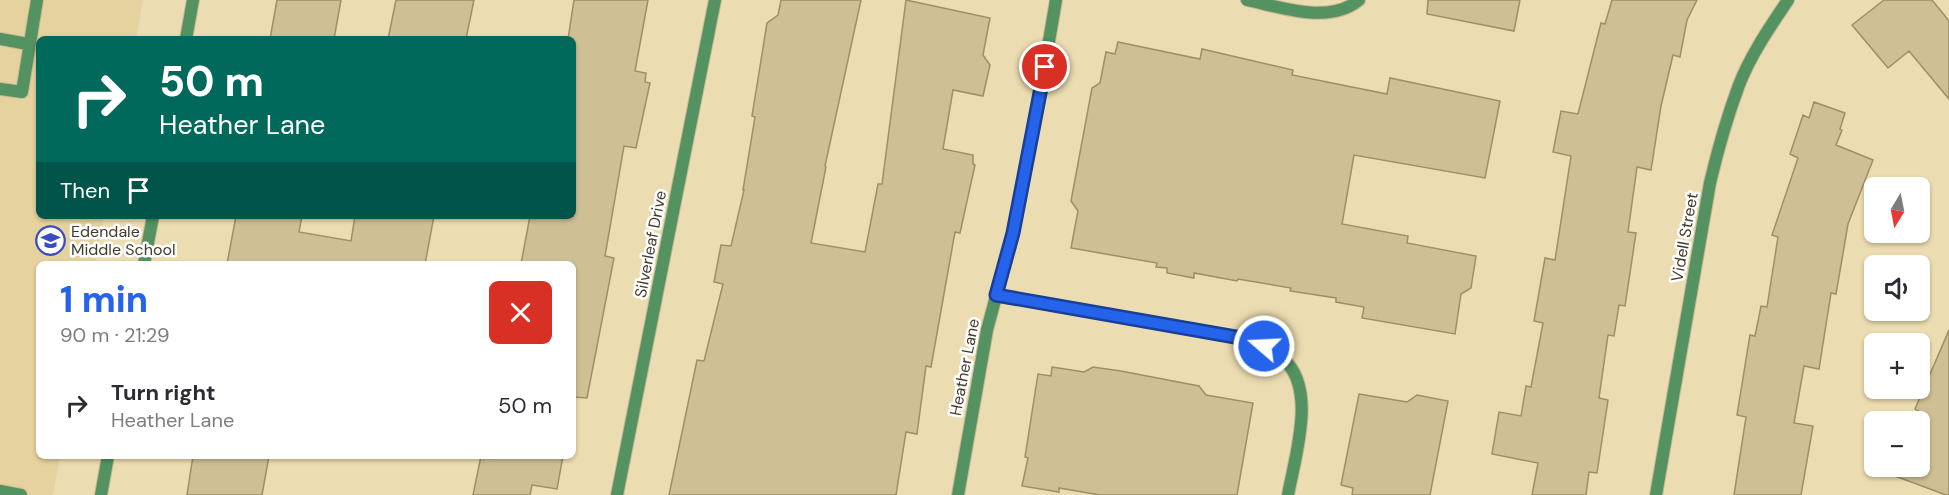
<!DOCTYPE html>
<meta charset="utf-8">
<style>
body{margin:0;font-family:"DM Sans",sans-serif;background:#f2f2f3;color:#2b2b33;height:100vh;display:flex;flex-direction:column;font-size:22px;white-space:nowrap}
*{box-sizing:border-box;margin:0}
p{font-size:20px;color:#7c7c81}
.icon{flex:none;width:33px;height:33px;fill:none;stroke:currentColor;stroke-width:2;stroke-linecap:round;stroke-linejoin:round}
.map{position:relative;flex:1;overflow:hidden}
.panel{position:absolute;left:36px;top:261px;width:540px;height:198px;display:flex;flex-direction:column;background:#fff;border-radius:9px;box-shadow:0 2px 4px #0004}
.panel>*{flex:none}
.hud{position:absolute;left:36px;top:36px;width:540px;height:183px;border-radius:9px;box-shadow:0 2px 4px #0004;background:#00695c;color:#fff;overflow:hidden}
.needle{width:39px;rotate:190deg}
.buttons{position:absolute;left:1864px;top:177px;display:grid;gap:12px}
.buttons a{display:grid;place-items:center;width:66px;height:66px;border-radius:9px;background:#fff;box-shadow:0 2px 4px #0004;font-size:30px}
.pin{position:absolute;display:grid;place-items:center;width:51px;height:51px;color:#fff;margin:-26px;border:3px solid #fff;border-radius:50%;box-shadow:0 2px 6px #0007}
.me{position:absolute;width:66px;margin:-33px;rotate:289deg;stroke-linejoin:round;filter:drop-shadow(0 0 4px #0008)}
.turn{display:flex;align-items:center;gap:21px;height:126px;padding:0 24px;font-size:27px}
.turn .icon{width:78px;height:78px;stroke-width:2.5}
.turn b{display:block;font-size:42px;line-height:51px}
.then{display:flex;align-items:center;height:57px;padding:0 24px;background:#0003;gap:12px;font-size:22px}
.round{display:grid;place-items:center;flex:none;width:63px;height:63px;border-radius:9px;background:#f2f2f3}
.headline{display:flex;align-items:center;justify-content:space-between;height:102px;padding:0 24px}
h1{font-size:36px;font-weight:800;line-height:45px;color:#2563eb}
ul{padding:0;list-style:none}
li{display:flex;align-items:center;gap:18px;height:84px;padding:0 24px}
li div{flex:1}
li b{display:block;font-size:22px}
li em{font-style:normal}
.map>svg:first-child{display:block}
</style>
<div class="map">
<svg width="1949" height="495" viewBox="0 0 1949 495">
<rect width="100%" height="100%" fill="#ecdcb1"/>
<path fill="#e5d29f" d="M0,0H143L136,39H39V216H104L95,264H39V456H60L53,495H0Z"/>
<path fill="#cfbf95" stroke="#9e8f66" stroke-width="1.5" d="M277,0H341L334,39H270Z
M396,0H474L466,39H388Z
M574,0H648L635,71L646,73L645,82L650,83L636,148L624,146L605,256L614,258L587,398L573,397V264H521L530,216H573V39H568Z
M781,0H861L825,166L826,167L811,243L865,252L878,184H882L906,0L990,18L983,55L990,65L983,96L953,90L943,149L973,155V164L975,165L960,233L955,232L931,367L926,366L917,434L906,432L896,495H669L697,360L704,361L723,284L714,282L721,245L731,246L744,190H743L755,117L752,116L767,23L778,15Z
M1428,0H1520L1514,31L1427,14Z
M1612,0H1697L1687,20L1680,57L1673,55L1661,106L1651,170L1637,167L1628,232L1636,233L1625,306L1619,305L1614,336L1608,335L1599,398L1608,400L1597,473L1589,472L1586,495H1532L1538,463L1492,454L1499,412L1521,416L1526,386L1531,387L1543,323L1534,321L1545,258L1555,260L1571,156L1553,152L1561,111L1578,114L1601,23L1605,24Z
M1884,0H1932L1949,21V99L1909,51L1888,68L1852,25Z
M1118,42L1200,59L1202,49L1293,70L1292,75L1387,94L1390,78L1500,101L1485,178L1354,155L1342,224L1408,236L1407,243L1476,256L1471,288L1461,294L1455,334L1362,318L1364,307L1336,302V298L1290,291L1291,288L1238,279L1237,281L1194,273V278L1167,273V268L1156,267L1157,263L1071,248L1078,211L1071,201L1092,88L1100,83L1106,52L1115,54Z
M1814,102L1845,113L1840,129L1842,130L1836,145L1873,160L1848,224L1836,294L1831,293L1819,369L1804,366L1794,423L1813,426L1801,495H1734L1746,417L1737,415L1750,335L1755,336L1761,306L1767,307L1778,237L1772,235L1798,158L1790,154L1803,115L1809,118Z
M236,216H302L299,232L351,241L355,216H434L425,264H227Z
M1949,330V495H1946L1895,476L1899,466H1920V422H1916L1920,412L1915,409Z
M1052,367L1084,372L1093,367L1121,371L1199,386L1206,395L1253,403L1237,495H1100L1059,488V492L1022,486L1028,458L1025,457L1038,374L1051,376Z
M1359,394L1407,402L1417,395L1448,401L1430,495H1352L1353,488L1341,485Z
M193,456H269L262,495H187Z
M481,456H563L557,489L532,485L530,495H473Z"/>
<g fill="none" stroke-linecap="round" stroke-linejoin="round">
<defs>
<path id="service" d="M0,39L28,44
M0,89L22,92L37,0
M0,491L21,495"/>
<path id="minor" d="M1247,0C1280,7 1329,25 1359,0
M996,295L1241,338C1255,343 1270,348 1282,358C1318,387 1295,456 1288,495
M617,495L715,0
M958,495L987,330L1013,233L1041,88L1056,0
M1656,495L1710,183C1718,149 1727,117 1739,85C1751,54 1770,27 1788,0"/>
<path id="tertiary" d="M186,39L193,0
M144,264L153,216
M101,495L108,456"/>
</defs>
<use href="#service" stroke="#c7b993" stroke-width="14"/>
<use href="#minor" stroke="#c7b993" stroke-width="14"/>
<use href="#tertiary" stroke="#c7b993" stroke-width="14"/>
<use href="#service" stroke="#549262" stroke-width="12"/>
<use href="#minor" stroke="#549262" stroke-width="12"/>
<use href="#tertiary" stroke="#549262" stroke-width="12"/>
</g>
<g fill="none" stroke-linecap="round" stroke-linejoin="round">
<defs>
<path id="route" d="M1045,67L1013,233L996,295L1241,338L1264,346"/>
</defs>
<use href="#route" stroke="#184099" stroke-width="15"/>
<use href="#route" stroke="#2563eb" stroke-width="10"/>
</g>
<defs>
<symbol id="school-ring" viewBox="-11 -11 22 22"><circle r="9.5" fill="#fefefe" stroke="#374dc0" stroke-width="1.5"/><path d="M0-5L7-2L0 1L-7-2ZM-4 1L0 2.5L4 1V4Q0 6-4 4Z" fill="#374dc0"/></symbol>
</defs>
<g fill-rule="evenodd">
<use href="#school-ring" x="34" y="224" width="33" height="33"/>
</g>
<g text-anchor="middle" stroke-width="5" stroke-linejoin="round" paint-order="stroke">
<g font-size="16" fill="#423b2a" stroke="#fefefe" text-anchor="start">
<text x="71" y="237">Edendale<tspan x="71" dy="18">Middle School</tspan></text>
</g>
<g font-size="16" fill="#423b2a" stroke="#fefefe">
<text transform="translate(1684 237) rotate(-80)" y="6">Videll Street</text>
<text transform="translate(650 244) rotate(-79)" y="6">Silverleaf Drive</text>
<text transform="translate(964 367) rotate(-79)" y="6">Heather Lane</text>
</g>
</g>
</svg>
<div class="buttons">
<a><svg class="needle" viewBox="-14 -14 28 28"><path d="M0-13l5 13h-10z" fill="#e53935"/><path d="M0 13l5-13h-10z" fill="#7c7c81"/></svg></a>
<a><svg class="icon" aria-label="sound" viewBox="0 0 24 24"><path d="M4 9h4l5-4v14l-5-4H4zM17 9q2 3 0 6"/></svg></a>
<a>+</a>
<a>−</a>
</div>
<div class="pin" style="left:1045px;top:67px;background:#d93025"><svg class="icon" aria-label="arrive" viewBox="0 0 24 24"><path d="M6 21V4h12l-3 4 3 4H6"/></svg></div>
<svg class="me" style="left:1264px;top:346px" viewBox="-20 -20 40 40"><circle r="17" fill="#2563eb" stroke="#fff" stroke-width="3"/><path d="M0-11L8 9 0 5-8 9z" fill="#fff"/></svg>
<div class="hud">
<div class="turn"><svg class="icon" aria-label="right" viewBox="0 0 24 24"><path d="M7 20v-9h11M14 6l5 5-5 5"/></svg><div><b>50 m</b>Heather Lane</div></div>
<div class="then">Then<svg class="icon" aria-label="arrive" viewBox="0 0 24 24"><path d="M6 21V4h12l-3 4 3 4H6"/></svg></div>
</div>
<section class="panel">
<div class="headline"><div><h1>1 min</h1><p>90 m · 21:29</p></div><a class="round" style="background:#d93025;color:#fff"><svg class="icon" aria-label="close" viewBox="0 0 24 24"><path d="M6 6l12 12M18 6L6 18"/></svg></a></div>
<ul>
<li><svg class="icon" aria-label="right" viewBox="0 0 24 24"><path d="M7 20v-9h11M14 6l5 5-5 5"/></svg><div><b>Turn right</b><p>Heather Lane</p></div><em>50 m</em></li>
</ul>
</section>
</div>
